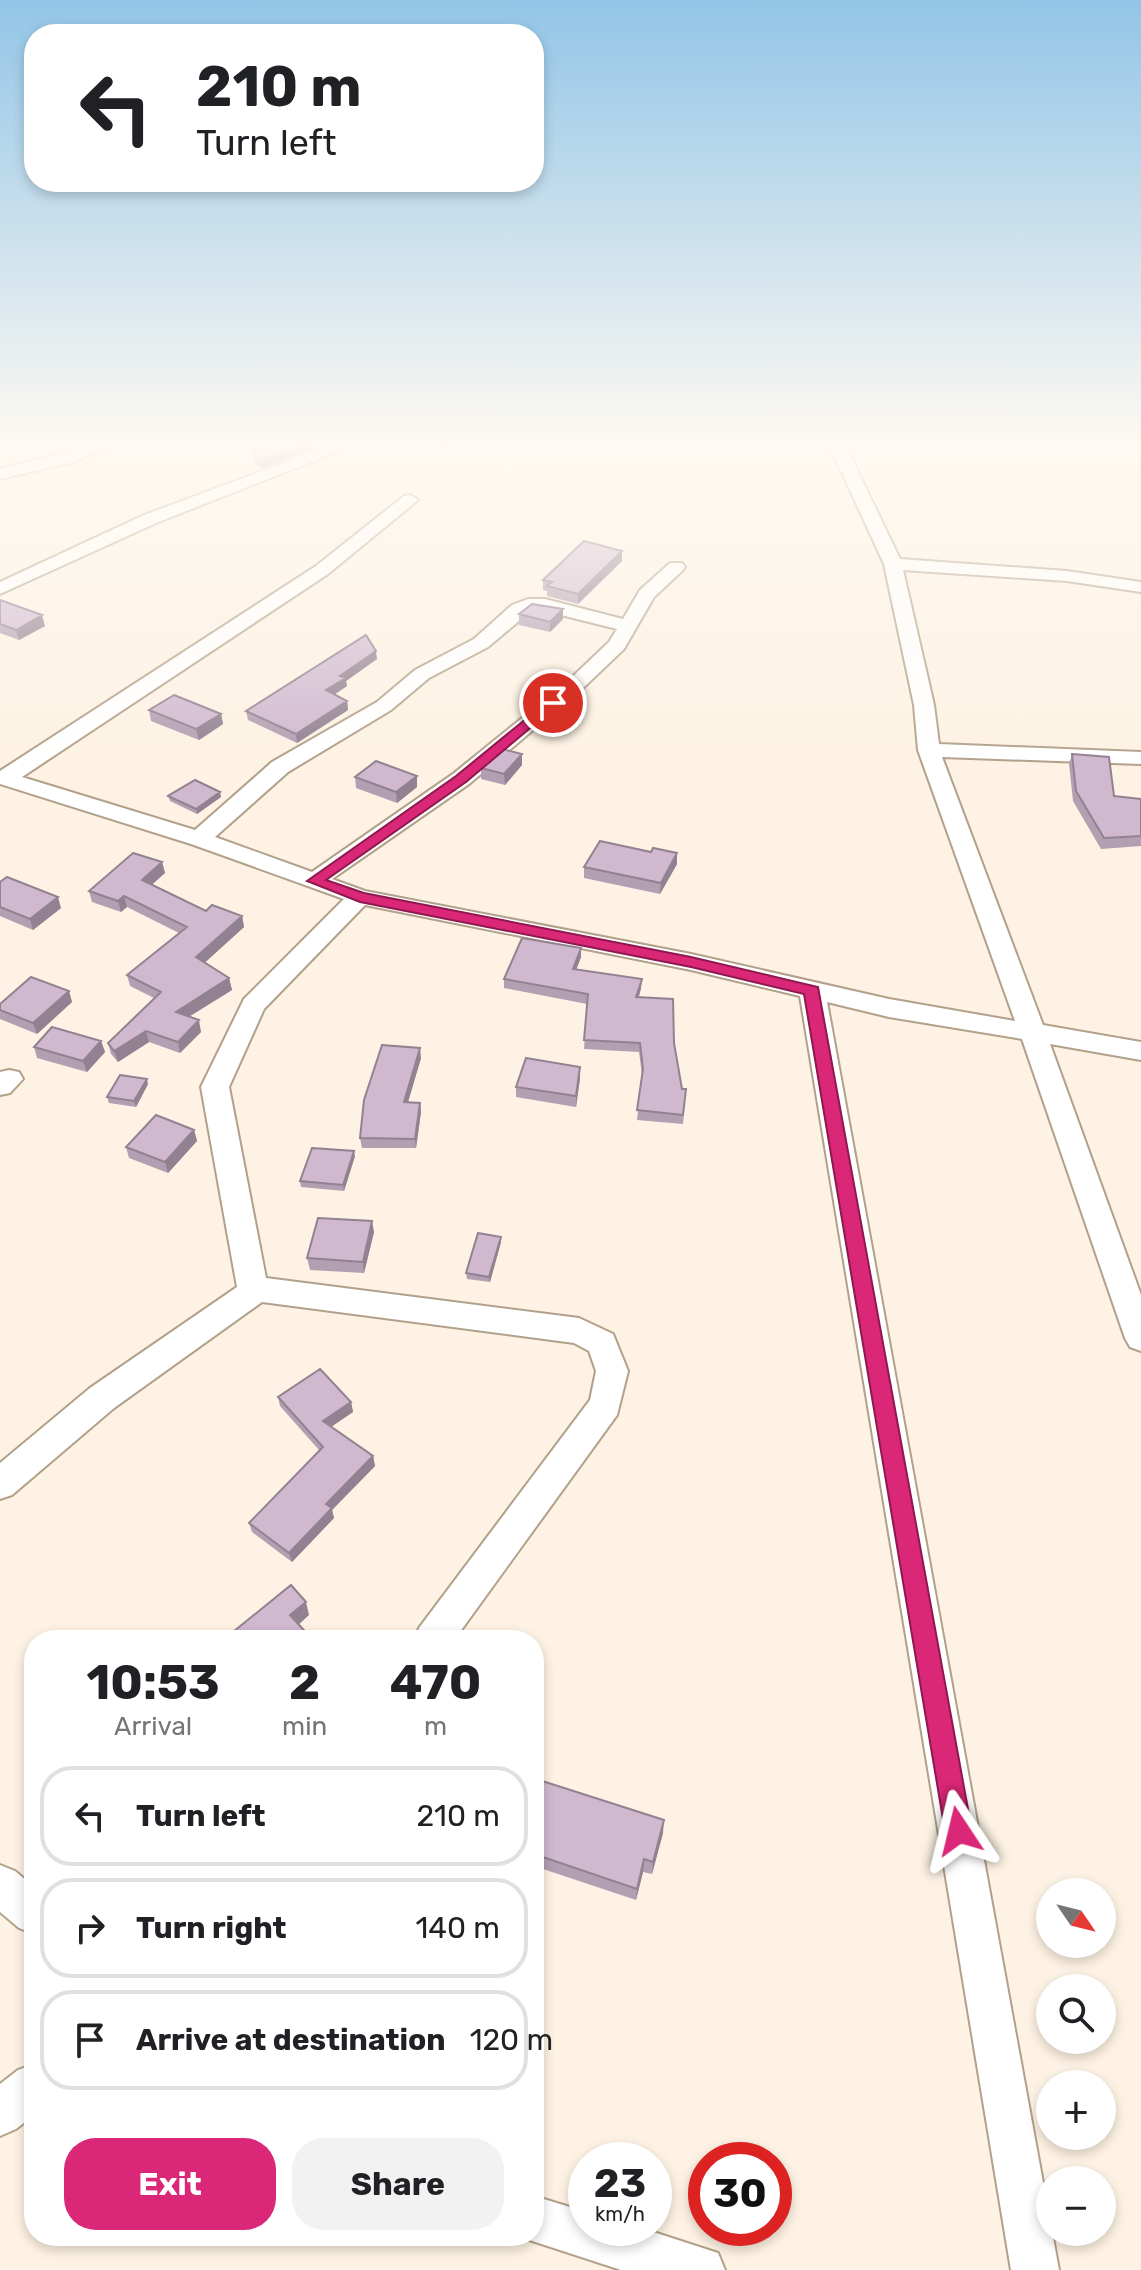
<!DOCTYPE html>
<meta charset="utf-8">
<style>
body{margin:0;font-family:Rubik,sans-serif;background:#f2f2f2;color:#202124;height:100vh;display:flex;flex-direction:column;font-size:30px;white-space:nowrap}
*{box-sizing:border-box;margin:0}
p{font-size:26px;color:#757577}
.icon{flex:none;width:44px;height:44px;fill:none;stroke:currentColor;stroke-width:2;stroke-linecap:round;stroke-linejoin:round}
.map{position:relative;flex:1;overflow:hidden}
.drawer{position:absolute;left:24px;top:1630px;width:520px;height:616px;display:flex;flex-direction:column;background:#fff;border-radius:32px;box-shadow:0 4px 12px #0003}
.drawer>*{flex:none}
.hud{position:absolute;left:24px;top:24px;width:520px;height:168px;border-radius:32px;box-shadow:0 4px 12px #0003;background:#fff;color:#202124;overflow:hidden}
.needle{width:52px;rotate:125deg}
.tools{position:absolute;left:1036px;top:1878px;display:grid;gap:16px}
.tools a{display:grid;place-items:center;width:80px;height:80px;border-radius:50%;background:#fff;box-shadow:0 4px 12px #0003;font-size:40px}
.speed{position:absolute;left:568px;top:2142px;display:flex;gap:16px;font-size:40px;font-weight:700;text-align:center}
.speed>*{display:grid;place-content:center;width:104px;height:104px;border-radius:50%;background:#fff;box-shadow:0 4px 12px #0003;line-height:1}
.speed small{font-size:20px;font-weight:400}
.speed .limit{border:12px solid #d22;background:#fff;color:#111}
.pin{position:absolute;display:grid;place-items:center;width:68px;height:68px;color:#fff;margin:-34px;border:4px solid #fff;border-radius:50%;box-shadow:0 2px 8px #0007}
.me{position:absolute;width:88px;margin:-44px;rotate:350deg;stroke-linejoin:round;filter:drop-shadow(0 0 6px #0008)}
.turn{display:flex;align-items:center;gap:28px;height:168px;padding:0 40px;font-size:36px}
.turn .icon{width:104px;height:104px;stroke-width:2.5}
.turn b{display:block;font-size:56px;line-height:68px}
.eta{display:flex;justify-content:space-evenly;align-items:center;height:136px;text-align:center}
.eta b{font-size:48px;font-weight:700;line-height:56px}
.primary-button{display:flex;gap:16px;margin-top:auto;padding:16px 40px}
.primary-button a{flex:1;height:92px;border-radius:32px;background:#db2777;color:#fff;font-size:32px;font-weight:700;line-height:92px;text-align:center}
.primary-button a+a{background:#f2f2f2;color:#202124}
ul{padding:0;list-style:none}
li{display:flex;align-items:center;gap:24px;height:100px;margin:0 16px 12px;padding:0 24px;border:4px solid #e0e0e0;border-radius:32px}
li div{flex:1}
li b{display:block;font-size:30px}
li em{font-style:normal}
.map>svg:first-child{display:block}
</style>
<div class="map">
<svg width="1141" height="2270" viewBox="0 0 1141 2270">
<rect width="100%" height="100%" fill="#fdf2e3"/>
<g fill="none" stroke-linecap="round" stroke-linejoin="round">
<defs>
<path id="minor" d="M94,445H118L69,463L0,479V469Z
M332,445H354L156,523L0,594V582L144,515Z
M833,445H849L848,451L900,559L1067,571L1141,582V592L1067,581L903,570L934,705L939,744L1141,752V764L942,757L1043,1025L1141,1042V1060L1050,1044L1141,1295V1351L1130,1347L1125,1338L1022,1039L889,1017L827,1002L1059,2270H1011L800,996L691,970L365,905L264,1009L229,1087L266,1278L579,1318L613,1334L628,1371L617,1415L454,1640H414L419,1628L590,1400L596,1371L589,1351L574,1343L262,1302L114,1408L12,1495L0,1499V1463L90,1388L237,1287L201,1087L244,999L344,899L191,844L0,784V771L316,566L404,496L410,495L418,500L328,574L22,777L195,830L272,762L377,702L415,670L474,639L512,605L528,599H545L623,619L640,590L670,563H682L685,567L682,571L654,597L624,649L583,688L469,784L332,879L365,891L691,954L889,999L1015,1021L918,750L914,705L884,564L832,451ZM531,611H545L617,629L609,642L569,680L453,774L312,872L215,837L288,772L391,710L429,678L488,647Z
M9,1070L19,1072L23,1079L10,1093L0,1095V1072Z
M0,1865L15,1871L34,1887V1934L19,1928L0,1912Z
M34,2064V2115L16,2129L0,2136V2084L18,2070Z
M534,2196L586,2212V2228H641L718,2253L725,2270H621L517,2236H534Z"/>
</defs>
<use href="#minor" stroke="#b2a18a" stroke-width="4"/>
<use href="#minor" fill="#fff" fill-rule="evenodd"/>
</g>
<path fill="#b39fb2" d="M251,445H320L318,447L263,468L257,466Z
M622,551V561L578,604L547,596V591L543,590V580Z
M0,600L45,626L19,640L0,633Z
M563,609V619L550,632L519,625V614Z
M377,659L346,681L347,686L334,695L347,701L348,710L297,743L248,720L246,711Z
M149,710L221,714L223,724L199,740L151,721Z
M522,754V765L505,785L481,779V768Z
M1072,754L1114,796L1141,799V847V846L1101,849L1073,801L1069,764Z
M417,776V787L397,803L356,788L355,777Z
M168,796L221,797L197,814L170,801Z
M162,862L165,873L152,884L206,911L242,916L244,927L205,962L229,978L232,990L189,1017L201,1032L180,1053L149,1042L118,1062L111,1054L108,1043L154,998L130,986L127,975L179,933L127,907L121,912L92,902L89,891Z
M677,864L660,894L584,878V867Z
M0,882L61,908L33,930L0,916Z
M581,948V957L576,970L641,988L639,997L674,1043L682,1089H686L683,1124L637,1120L642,1075L639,1052L584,1049L587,1004L504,988V979Z
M69,991L72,1002L37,1034L0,1019V1004Z
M101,1041L105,1052L87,1072L37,1058L34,1047Z
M421,1058L408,1102L420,1103L421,1112L416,1148H362L360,1138Z
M580,1067V1078L576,1107L516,1097V1087Z
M148,1084L136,1107L109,1103L107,1097Z
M194,1130L197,1141L168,1173L129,1158L126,1147Z
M355,1156L344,1191L301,1187L300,1181Z
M374,1232L364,1273L310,1270L307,1258Z
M501,1242L490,1282L467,1279L466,1273Z
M278,1397L351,1402L353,1412L331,1427L373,1456L375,1466L332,1510L334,1518L292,1562L252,1532L249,1523L319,1450L280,1406Z
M534,1784L663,1833L652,1874L643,1872L636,1900L534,1866Z"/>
<path fill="#928291" d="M306,445H320L318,447L263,468L262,461Z
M440,445H465L440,449Z
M622,551V561L578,604V594Z
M563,609V619L550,632V622Z
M42,615L45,626L19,640L16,630Z
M376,651L377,659L346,681L347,686L327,699L326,690L340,676Z
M347,701L348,710L297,743L296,734Z
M221,714L223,724L199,740L196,729Z
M522,754V765L505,785L504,774Z
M417,776V787L397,803L396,792Z
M220,792L221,797L197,814L196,809Z
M677,853V864L660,894L661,883Z
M162,862L165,873L145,891L142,880Z
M124,896L127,907L121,912L118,901Z
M58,897L61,908L33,930L30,919Z
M242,916L244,927L199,968L196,957Z
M581,948V957L573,978V969Z
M229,978L232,990L178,1023L176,1012Z
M642,979L641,988L636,1006V997Z
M69,991L72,1002L37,1034L33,1023Z
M199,1020L201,1032L180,1053L178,1042Z
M146,1031L149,1042L118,1062L114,1051Z
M101,1041L105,1052L87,1072L83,1061Z
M420,1048L421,1058L405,1112L404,1102Z
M580,1067V1078L576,1107V1096Z
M147,1079L148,1084L136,1107L134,1101Z
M420,1103L421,1112L416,1148L415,1139Z
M194,1130L197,1141L168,1173L165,1162Z
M354,1151L355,1156L344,1191L343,1185Z
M372,1221L374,1232L364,1273L363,1262Z
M501,1237V1242L490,1282L489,1277Z
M351,1402L353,1412L325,1431L323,1421Z
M373,1456L375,1466L332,1510L334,1518L292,1562L289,1553L326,1504Z
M306,1602L309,1615L294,1629L290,1615Z
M664,1820L663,1833L652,1874L653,1862Z
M644,1859L643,1872L636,1900L637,1889Z"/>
<path fill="#d0b9cf" stroke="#928291" stroke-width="2" d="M252,445H306L262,461L256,460Z
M584,541L622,551L578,594L547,586L552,582L543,580Z
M0,600L42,615L16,630L0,624Z
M532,604L563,609L550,622L519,614Z
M366,635L376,651L340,676L346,678L326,690L347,701L296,734L246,711Z
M174,695L221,714L196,729L149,710Z
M502,749L522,754L504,774L481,768Z
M1072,754L1109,757L1114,796L1141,799V836L1104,838L1076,791Z
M376,761L417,776L396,792L355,777Z
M195,780L220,792L196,809L168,796Z
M600,841L651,852L653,848L677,853L661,883L584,867Z
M133,853L162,862L142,880L206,911L212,905L242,916L196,957L229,978L176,1012L199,1020L178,1042L146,1031L114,1051L108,1043L161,992L127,975L187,927L124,896L118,901L89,891Z
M7,877L58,897L30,919L0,907V882Z
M522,938L581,948L573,969L642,979L636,997L673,999L674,1043L682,1089H686L683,1115L637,1110L643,1069L640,1043L584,1040L588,994L504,979Z
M31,977L69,991L33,1023L0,1010V1004Z
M52,1027L101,1041L83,1061L34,1047Z
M382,1045L420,1048L404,1102L420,1103L415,1139L360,1138L364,1100Z
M526,1058L580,1067L576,1096L516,1087Z
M120,1075L147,1079L134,1101L107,1097Z
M156,1115L194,1130L165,1162L126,1147Z
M312,1148L354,1151L343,1185L300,1181Z
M318,1218L372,1221L363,1262L307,1258Z
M478,1233L501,1237L489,1277L466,1273Z
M320,1369L351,1402L323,1421L373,1456L326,1504L332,1508L289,1553L249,1523L323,1447L278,1397Z
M291,1585L306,1602L290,1615L313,1640H223Z
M536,1779L664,1820L653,1862L644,1859L637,1889L534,1854V1784Z"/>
<linearGradient id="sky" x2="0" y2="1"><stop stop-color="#92c5e7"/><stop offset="0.58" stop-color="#fef9f2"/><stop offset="1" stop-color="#fef9f2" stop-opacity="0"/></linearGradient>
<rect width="1141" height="763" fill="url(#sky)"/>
<path fill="#db2777" stroke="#8e194d" stroke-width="2" d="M549,700L560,703L466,782L326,880L364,893L691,957L818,987L972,1831L968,1840L959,1844L949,1840L945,1831L804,994L691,967L360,902L307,881L456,776Z"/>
</svg>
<div class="tools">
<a><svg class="needle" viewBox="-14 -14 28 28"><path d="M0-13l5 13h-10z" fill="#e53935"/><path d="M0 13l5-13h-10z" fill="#757577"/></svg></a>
<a><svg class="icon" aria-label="search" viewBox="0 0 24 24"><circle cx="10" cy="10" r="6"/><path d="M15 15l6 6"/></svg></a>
<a>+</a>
<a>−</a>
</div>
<div class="speed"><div>23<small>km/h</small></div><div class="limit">30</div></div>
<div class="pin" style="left:553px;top:703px;background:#d93025"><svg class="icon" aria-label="arrive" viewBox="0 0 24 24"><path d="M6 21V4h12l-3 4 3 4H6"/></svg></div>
<svg class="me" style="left:959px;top:1831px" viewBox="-20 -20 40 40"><path d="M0-17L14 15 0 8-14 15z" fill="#db2777" stroke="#fff" stroke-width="4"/></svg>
<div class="hud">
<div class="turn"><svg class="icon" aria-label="left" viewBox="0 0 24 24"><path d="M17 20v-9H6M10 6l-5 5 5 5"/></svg><div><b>210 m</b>Turn left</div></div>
</div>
<section class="drawer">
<div class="eta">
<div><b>10:53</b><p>Arrival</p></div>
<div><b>2</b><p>min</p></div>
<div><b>470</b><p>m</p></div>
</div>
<ul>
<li><svg class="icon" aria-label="left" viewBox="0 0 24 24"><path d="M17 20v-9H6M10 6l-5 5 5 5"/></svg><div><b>Turn left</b></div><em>210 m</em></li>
<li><svg class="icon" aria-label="right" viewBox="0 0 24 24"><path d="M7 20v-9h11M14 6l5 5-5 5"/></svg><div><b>Turn right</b></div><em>140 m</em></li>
<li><svg class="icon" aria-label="arrive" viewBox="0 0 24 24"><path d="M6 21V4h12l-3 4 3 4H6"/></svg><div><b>Arrive at destination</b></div><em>120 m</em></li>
</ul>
<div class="primary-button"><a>Exit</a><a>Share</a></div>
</section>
</div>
